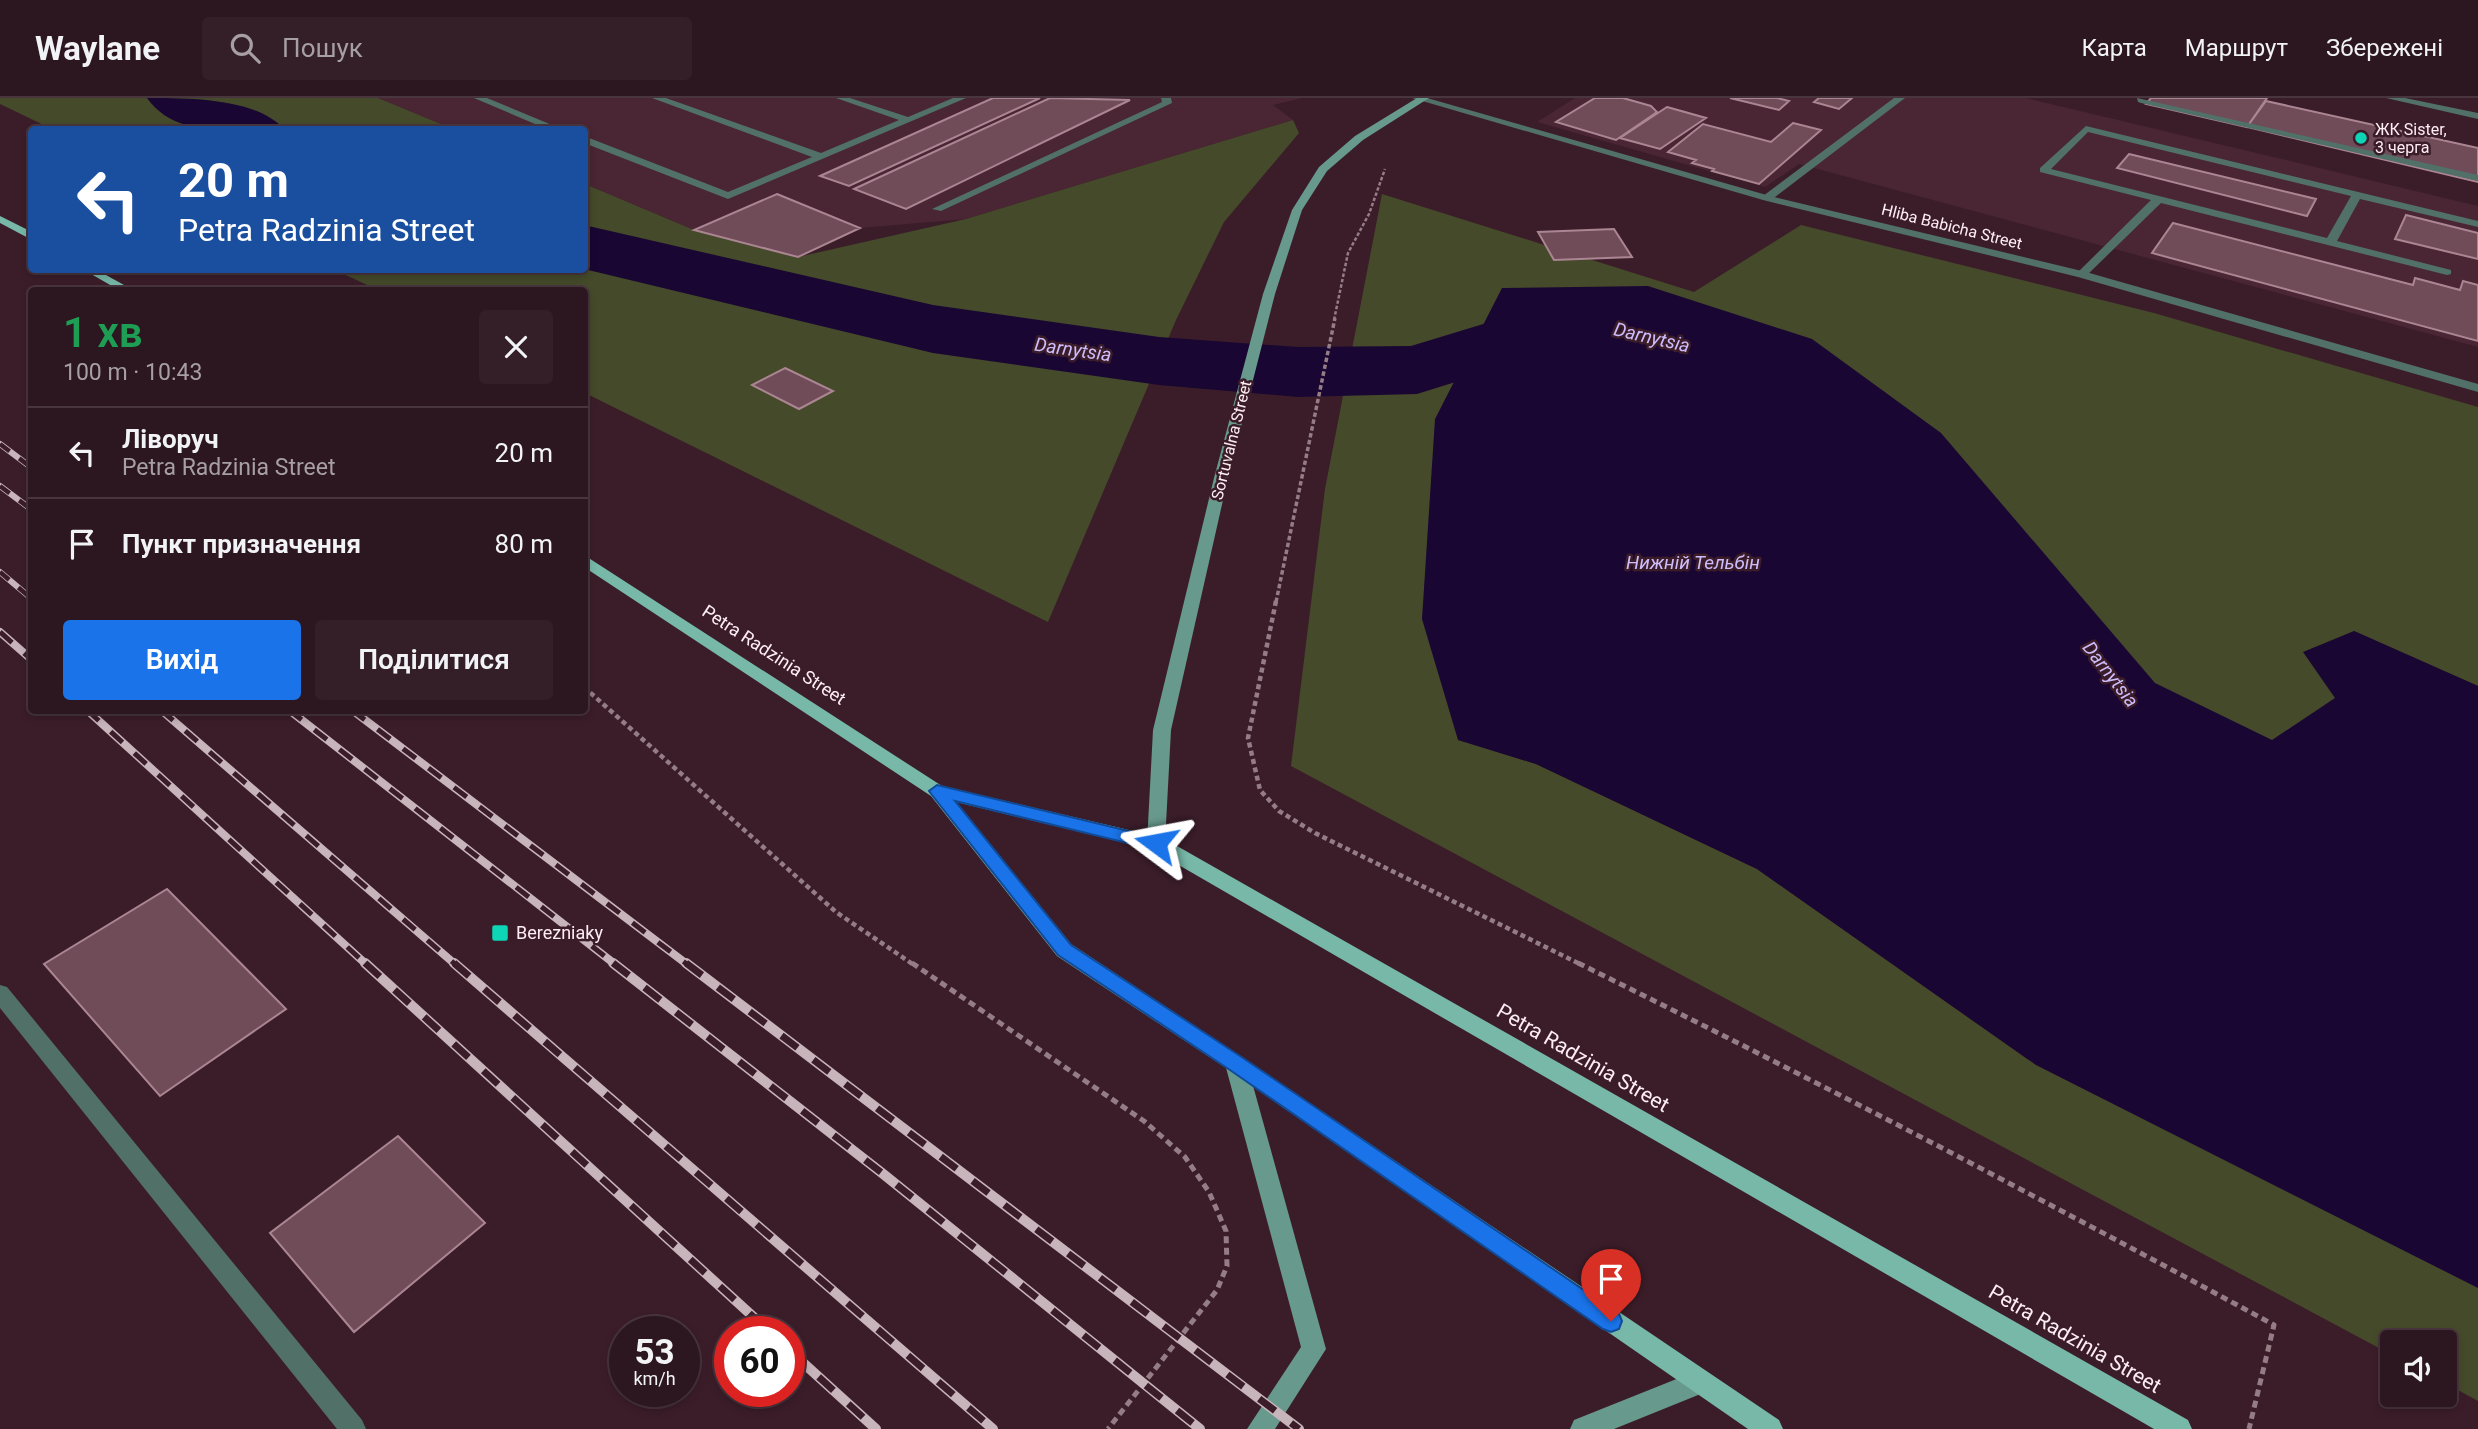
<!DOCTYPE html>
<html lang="uk">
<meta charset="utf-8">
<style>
body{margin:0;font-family:Roboto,sans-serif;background:#341f28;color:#f1f3f6;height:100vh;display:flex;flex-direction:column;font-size:26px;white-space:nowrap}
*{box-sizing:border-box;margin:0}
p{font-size:23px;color:#a69fa4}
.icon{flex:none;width:38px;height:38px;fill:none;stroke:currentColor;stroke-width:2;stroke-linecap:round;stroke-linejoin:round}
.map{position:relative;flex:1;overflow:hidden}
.details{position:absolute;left:28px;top:189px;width:560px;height:427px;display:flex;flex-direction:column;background:#2c161f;border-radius:7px;box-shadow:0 4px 10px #0003,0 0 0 2px #48353d}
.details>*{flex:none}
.guide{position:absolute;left:28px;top:28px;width:560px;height:147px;border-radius:7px;box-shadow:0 4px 10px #0003,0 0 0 2px #48353d;background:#1a4fa0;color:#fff;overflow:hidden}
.buttons{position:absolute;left:2380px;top:1232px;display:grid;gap:14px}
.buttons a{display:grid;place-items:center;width:77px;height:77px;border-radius:7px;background:#2c161f;box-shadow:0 4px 10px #0003,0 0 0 2px #48353d;font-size:35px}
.speed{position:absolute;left:609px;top:1218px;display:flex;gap:14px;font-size:35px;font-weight:700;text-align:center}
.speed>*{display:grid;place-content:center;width:91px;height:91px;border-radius:50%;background:#2c161f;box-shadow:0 4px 10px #0003,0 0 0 2px #48353d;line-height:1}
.speed small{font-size:18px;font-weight:400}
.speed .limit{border:10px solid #d22;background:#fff;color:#111}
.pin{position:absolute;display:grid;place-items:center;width:60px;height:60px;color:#fff;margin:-72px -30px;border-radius:50% 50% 50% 0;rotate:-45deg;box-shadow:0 0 7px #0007}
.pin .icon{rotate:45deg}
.me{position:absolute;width:77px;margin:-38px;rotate:283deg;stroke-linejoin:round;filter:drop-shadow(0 0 5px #0008)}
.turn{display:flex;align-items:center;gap:24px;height:147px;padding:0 35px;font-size:32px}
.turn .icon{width:91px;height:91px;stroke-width:2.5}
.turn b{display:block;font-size:49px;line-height:60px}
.round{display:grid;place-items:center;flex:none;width:74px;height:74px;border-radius:7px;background:#341f28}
.head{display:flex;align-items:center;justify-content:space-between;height:119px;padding:0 35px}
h1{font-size:42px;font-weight:600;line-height:52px;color:#1e9e55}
.button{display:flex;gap:14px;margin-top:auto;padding:14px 35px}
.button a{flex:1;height:80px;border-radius:7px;background:#1a73e8;color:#fff;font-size:28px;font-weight:600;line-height:80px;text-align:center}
.button a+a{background:#341f28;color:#f1f3f6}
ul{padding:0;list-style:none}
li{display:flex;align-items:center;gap:21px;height:91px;padding:0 35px;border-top:2px solid #48353d}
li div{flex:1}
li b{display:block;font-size:26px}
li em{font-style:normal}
header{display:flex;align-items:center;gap:42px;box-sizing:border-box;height:98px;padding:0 35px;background:#2c161f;border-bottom:2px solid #48353d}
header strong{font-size:33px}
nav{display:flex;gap:38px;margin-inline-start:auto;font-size:24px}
.search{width:490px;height:63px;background:#341f28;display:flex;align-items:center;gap:18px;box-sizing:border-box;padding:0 24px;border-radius:7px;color:#a69fa4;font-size:26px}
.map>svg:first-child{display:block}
</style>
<header>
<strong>Waylane</strong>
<div class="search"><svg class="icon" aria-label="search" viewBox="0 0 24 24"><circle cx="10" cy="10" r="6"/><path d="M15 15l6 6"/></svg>Пошук</div>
<nav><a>Карта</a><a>Маршрут</a><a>Збережені</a></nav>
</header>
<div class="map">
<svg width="2478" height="1331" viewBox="0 0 2478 1331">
<rect width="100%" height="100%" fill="#3b1d29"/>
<path fill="#4a2534" d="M378,0H1302L1273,7L1293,22L966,121L860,130L798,159L694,132L585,86L584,32L453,31Z
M1575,0H2026L2478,108V249L1799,66L1765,89L1537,24Z"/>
<path fill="#454a2a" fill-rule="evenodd" d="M0,0H378L453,31H52L0,6Z
M1293,22L1299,35L1224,124L1176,222L1048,524L585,295L584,192H378L335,172H584L585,86L694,132L798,159L966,121Z
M1382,96L1694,194L1801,127L2154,215L2478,309V588L2354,533L2336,600L2478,1008V1303L2445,1285V1244H2392V1257L1291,668L1325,391ZM1533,323L2030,963L1757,771L1536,666L1459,642Z"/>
<path fill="#190633" d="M1648,188L1812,241L1941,335L2155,585L2272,642L2335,600L2303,554L2354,533L2478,588V1190L2036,967L1757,771L1536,666L1458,642L1422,521L1435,321L1502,190Z"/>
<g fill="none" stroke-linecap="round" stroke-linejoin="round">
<path fill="#190633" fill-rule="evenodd" d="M147,0C190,0 257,0 285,32C240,32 176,42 147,0Z
M584,127L933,207L1159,239L1298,249L1411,248L1529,212L1610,204L1647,212L1658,229L1647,246L1619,252L1610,250L1539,258L1417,296L1298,299L1159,287L933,255L584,171Z"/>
</g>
<path fill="#6f4c58" stroke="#ab8592" stroke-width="2" d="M993,0H1040L849,88L820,78Z
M1050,0L1130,2L906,111L854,91Z
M1595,0H1623L1651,8L1657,14L1616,42L1556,24Z
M1730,0H1777L1789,3L1779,12Z
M1819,0H1852L1839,11L1814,4Z
M2151,0H2267L2247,29L2146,6Z
M2266,3L2478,50V84L2247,29Z
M1667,9L1706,20L1660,51L1620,40Z
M1793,25L1821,32L1759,86L1712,73L1714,71L1692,65L1696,62L1668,54L1703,26L1771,44Z
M2129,56L2316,101L2307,118L2117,70Z
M777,96L860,130L798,159L694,132Z
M2406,117L2478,135V161L2395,141Z
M2173,125L2413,187L2415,180L2460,192L2463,183L2478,187V243L2152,155Z
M1614,131L1632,159L1554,162L1538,134Z
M785,270L833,293L799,311L752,287Z
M167,791L286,911L160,998L44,866Z
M398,1038L485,1125L354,1234L270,1135Z"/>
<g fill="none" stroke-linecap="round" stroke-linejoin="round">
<path stroke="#957d85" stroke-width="2.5" stroke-dasharray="3.5 2" stroke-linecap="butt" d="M1334,222L1348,155L1369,116L1385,71"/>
<path stroke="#957d85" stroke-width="3.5" stroke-dasharray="4.5 2.5" stroke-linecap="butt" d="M1276,504L1335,220"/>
<path stroke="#957d85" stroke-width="4.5" stroke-dasharray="5 3.5" stroke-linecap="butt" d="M1276,503L1248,640L1260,692L1279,713L1315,735L1582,867
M584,589L836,814L914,867"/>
<path stroke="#957d85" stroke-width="5" stroke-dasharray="7 4.5" stroke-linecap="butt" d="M912,865L1144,1023L1185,1059L1209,1094L1226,1133L1227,1168L1217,1192L1108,1331
M1578,865C1813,981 2044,1102 2274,1227L2249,1331"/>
<path fill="#517068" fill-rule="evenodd" d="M474,0H487L564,32H549Z
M652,0H666L821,55L899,22L836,0H850L908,19L953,0H966L728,101L584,45V38L728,94L812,59Z
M1161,0H1171L1172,5L941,113L932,111L1162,4Z
M1894,0H1905L1771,102H1763V98Z
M2137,0L2478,77V83L2141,5L2138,4Z
M2386,0H2405L2478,15V21Z
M2086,28L2478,123V129L2360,101L2337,143L2451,172V176L2447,177L2161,105L2086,178H2078V174L2151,102L2040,74V70ZM2088,34L2351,98L2327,140L2051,71Z
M0,887L7,889L362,1322L366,1331H337L0,910Z"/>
<path fill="#517068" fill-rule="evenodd" d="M1412,0H1427L1770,98L2086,174L2478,286V294L2078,179L1763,102Z"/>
<path fill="#67998c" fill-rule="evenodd" d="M1417,0H1429L1363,42L1327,73L1302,112L1275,196L1228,380L1171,632L1165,745L1163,750H1149L1147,745L1153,632L1214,380L1263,196L1292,112L1319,69L1355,38Z
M1236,957L1243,960L1247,966L1326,1251L1275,1331H1247L1301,1249L1225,966L1229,960Z
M1699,1272L1708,1275L1711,1284L1708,1293L1614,1331H1570L1574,1322Z"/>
<path fill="#77b8a8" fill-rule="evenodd" d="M0,118L32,134V142L0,125Z
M84,172H97L133,192H119Z
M584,457L942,688L1163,740L2188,1322L2192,1331H2154L1151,751L956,704L1071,846L1243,960L1779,1322L1783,1331H1748L1229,972L1057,858L931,698L584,469Z"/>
<defs>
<path id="rail-far2" d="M0,346L32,370
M0,388L32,412
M0,474L32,501"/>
<path id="rail-far1" d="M0,534L32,562
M87,612L367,867
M161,612L456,867
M289,612L616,867
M352,612L688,867"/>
<path id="rail" d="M365,865L770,1234
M454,865L993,1331
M613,865L882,1075L1200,1331
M686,865L1299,1331
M789,1252L876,1331"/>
</defs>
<use href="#rail-far2" stroke="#c8b4bb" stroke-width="6"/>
<use href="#rail-far1" stroke="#c8b4bb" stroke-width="8"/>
<use href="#rail" stroke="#c8b4bb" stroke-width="10"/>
<use href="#rail-far2" stroke="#3b1d29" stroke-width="4.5" stroke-dasharray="12" stroke-linecap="butt"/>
<use href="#rail-far1" stroke="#3b1d29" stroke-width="5" stroke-dasharray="16" stroke-linecap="butt"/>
<use href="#rail" stroke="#3b1d29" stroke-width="7" stroke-dasharray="20" stroke-linecap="butt"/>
</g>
<path fill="#1a73e8" stroke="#114b97" stroke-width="2" d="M937,687L1162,741L1165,745L1162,750L1156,752L955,703L1071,847L1243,960L1619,1216L1622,1223L1619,1231L1611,1234L1603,1231L1230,972L1058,857L932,697L929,693Z"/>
<g fill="#0dd5b5" stroke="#3b1d29" stroke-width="2.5">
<circle cx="2361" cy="40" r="7"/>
<rect x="491" y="826" width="18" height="18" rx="3.5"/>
</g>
<g text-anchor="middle" stroke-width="5" stroke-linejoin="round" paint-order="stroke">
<g font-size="16" fill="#feedf2" stroke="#3b1d29" text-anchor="start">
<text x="2375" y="37">ЖК Sister,<tspan x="2375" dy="18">3 черга</tspan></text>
</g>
<g font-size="16" fill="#feedf2" stroke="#3b1d29">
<text transform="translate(1952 128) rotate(14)" y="6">Hliba Babicha Street</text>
<text transform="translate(1231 342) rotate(-76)" y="6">Sortuvalna Street</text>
</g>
<g font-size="18" fill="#feedf2" stroke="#3b1d29">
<text transform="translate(774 557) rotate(33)" y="6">Petra Radzinia Street</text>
</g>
<g font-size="18" fill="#feedf2" stroke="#3b1d29" text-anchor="start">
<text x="516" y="841">Berezniaky</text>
</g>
<g font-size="19" font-style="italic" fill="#cebdfe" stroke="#3b1d29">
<text transform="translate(1652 239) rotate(13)" y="7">Darnytsia</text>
<text transform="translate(1073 251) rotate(8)" y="7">Darnytsia</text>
<text x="1693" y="471">Нижній Тельбін</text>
<text transform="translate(2111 576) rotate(52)" y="7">Darnytsia</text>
</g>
<g font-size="21" fill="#feedf2" stroke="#3b1d29">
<text transform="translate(1583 960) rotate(30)" y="7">Petra Radzinia Street</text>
<text transform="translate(2075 1241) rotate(30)" y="7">Petra Radzinia Street</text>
</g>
</g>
</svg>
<div class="buttons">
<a><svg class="icon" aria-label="sound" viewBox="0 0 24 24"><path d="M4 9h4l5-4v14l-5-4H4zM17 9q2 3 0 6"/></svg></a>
</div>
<div class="speed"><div>53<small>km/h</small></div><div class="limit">60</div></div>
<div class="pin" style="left:1611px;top:1223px;background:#d93025"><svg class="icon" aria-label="arrive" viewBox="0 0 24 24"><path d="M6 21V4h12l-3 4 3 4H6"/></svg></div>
<svg class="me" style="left:1156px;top:745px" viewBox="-20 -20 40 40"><path d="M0-17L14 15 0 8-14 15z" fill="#1a73e8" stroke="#fff" stroke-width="4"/></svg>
<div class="guide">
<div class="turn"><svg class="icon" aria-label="left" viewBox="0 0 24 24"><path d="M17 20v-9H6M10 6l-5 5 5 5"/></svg><div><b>20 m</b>Petra Radzinia Street</div></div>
</div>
<section class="details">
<div class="head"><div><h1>1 хв</h1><p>100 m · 10:43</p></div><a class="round"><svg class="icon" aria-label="close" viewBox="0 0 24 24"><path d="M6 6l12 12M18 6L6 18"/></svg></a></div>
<ul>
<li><svg class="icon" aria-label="left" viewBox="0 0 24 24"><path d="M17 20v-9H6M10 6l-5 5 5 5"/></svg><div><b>Ліворуч</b><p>Petra Radzinia Street</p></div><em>20 m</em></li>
<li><svg class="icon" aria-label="arrive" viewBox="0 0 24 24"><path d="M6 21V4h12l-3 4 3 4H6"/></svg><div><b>Пункт призначення</b></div><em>80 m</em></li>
</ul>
<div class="button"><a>Вихід</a><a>Поділитися</a></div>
</section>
</div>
